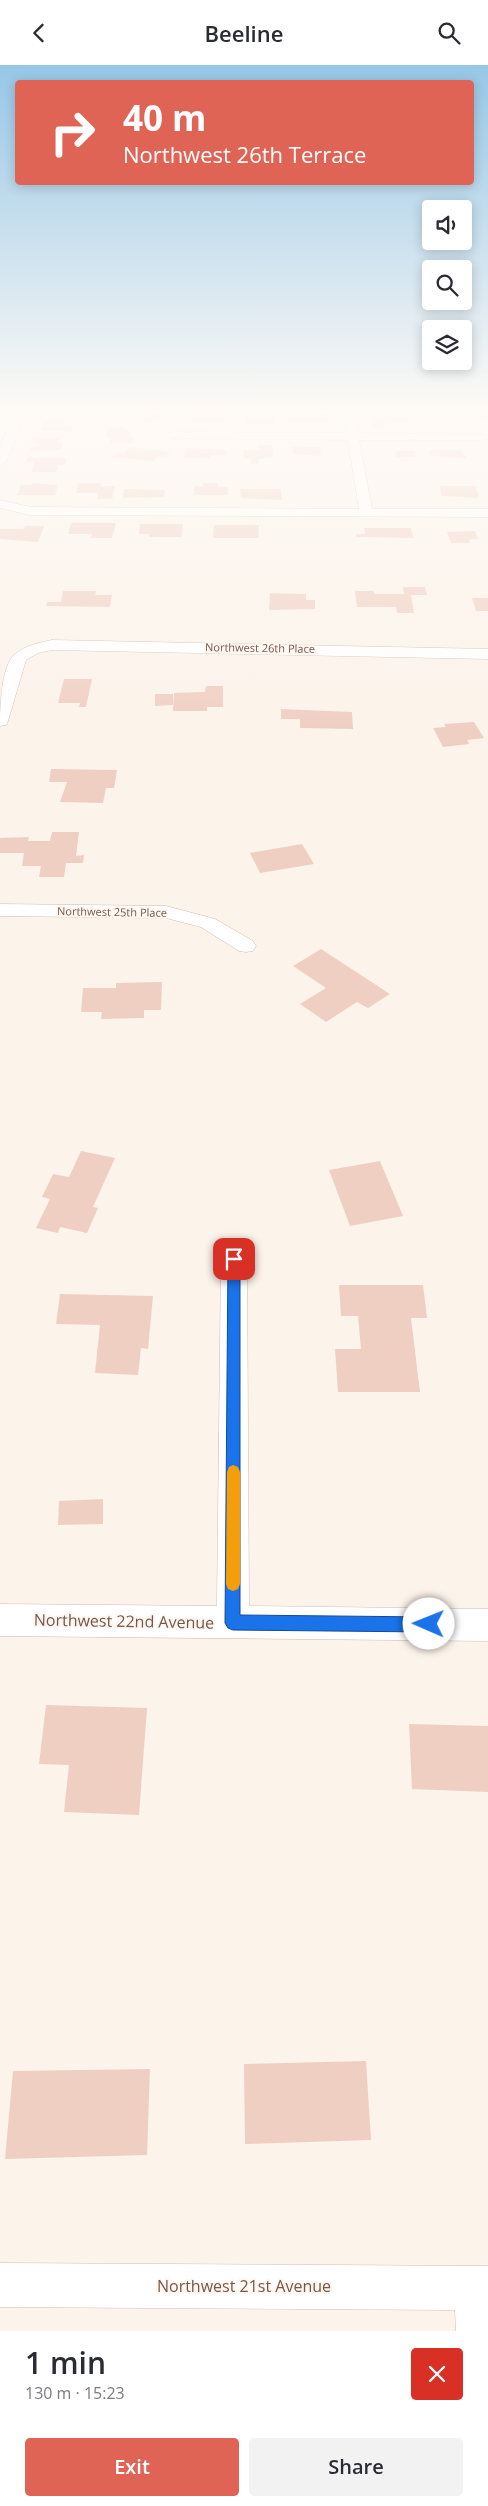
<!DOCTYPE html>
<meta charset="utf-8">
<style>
body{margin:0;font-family:"Open Sans",sans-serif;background:#f2f2f3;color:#2b2b33;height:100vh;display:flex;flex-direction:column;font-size:19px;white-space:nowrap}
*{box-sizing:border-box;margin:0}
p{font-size:16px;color:#7c7c81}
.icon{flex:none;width:28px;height:28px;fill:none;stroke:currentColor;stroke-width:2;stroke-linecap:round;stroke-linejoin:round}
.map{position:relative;height:2266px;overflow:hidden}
.details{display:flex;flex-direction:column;background:#fff;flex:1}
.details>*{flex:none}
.hud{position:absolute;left:15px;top:15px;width:459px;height:105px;border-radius:5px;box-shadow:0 2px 12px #0003;background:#e06455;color:#fff;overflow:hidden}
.tools{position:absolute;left:422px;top:135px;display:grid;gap:10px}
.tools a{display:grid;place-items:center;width:50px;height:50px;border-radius:5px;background:#fff;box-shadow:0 2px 12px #0003;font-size:25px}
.pin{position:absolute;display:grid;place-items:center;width:42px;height:42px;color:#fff;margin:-21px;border-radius:10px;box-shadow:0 2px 8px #0006}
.me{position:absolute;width:55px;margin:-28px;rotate:271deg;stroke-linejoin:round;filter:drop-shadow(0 0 4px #0008)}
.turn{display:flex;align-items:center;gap:18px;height:105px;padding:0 25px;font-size:22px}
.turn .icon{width:65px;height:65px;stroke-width:2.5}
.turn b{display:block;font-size:35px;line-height:42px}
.round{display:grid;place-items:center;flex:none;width:52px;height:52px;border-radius:5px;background:#f2f2f3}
.overview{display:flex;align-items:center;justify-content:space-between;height:85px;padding:0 25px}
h1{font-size:30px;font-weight:600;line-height:38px}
.primary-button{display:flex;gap:10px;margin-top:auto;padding:10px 25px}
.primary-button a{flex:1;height:58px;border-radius:5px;background:#e06455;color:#fff;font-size:20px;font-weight:600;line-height:58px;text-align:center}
.primary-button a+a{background:#f2f2f3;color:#2b2b33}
header{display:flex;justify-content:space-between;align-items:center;height:65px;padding:0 25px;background:#fff;font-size:22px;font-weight:600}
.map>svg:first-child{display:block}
</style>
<header><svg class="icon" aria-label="back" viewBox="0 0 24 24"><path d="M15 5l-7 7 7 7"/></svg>Beeline<svg class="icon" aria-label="search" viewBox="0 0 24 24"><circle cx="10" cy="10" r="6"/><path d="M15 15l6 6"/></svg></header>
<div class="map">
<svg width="488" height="2266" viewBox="0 0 488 2266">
<rect width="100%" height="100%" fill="#fcf3ea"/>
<path fill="#f0cfc3" d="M138,347L163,349L166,354L144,358Z
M201,347H224L223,358L192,357L193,348Z
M475,347H488V355H477Z
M328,349L329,358H290L289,352Z
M381,350L408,352L409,358H386V362H373L372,352H382Z
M245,351H274L275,359L245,360Z
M45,355H65L63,361H73L71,366H41Z
M108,362H124L123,365H130L129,372H133L132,378H110L111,373H106Z
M34,373H59L58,377H63L61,384L30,386L32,381H39L40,378H33Z
M259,380H272L273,392L259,394V398L251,399V394H244L243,385H259Z
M130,382L170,387L165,392L158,391L153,396L112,392L117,388H124Z
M292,382H320L321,391L293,389Z
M185,383L227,385V390H210V393H184Z
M428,385H461L468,394L429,390Z
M395,386H415L416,392H396Z
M28,392L47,393H67L65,400H58L56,407H31L35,397H26Z
M32,418L58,420L55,430H17L21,420H31Z
M78,418H101L100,421H115L112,434H97L98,428H76Z
M203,418H218V422H228V430H194V421H203Z
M440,421H476L479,433L442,431Z
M124,424L165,425L164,432L123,433Z
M240,424H281L282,435L241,433Z
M71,458H116L112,473H91L92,469H68Z
M140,459H183L182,472H149V469H139Z
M214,460H259L258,473H213Z
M25,461H44L38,477L0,474V464H24Z
M364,463H411L413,473L356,472V469H365Z
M475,466L478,474H469L470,478H451L447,467Z
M403,522H425L427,530H411L414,548H397L396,542H357L355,526H374L375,529H404Z
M63,526H96L95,530H112L110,542L46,541L47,537H61Z
M270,528L306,529V535H315V544L269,545Z
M472,533H488V546H476Z
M64,614H92L86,642H79L80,638H58Z
M206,621H223V642H207V646H173L174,628L205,627Z
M155,629H173V640L155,641Z
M281,644L352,647L353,664L300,663V654H281Z
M474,657L484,673L467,675L469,679L443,682L433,663L446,662L444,659Z
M51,704L117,705L114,723H106L103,738L60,737L67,717H49Z
M52,767H79L76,791L84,790L83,798H66L64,812H39L41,801H22L24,788H0V773L29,772L28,776H50Z
M302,779L314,799L260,808L250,788Z
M321,884L390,929L368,943L357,937L326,957L300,939L326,923L293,901Z
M162,917L161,945H144V953L101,954L102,947H81L83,923H116V918Z
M81,1086L115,1093L93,1142L98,1143L87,1168L60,1162L58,1168L36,1163L50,1134L42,1132L53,1109L69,1112Z
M380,1096L403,1151L350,1161L329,1105Z
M339,1220H423L427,1253H411L420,1327H338L335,1284H361L358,1251H341Z
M60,1229L153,1231L148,1284L141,1283L138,1310L95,1308L100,1260L56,1259Z
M103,1434V1459L58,1460L59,1436Z
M46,1640L147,1643L139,1750L64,1747L69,1700L39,1699Z
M409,1659L488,1661V1727L412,1724Z
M366,1996L371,2075L245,2079L244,1999Z
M150,2004L147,2090L5,2094L13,2006Z"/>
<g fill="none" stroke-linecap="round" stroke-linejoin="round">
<defs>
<path id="street" d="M15,347H26L6,397L0,401V382Z
M344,347H355L358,368L486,370L488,372L482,375H359L372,444H488V452L30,450L0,443V435L30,442L359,444L348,375L172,373L166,370L172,367L347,368Z
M52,575L488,584V594L52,585L38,588L26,595L8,656L6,660L0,661C0,644 1,600 15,589C26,580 39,578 52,575Z
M0,839L166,841L215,854L253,876L256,881L253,886L246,887L239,886L201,862L166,853L0,851Z
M234,1184L243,1187L247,1194L249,1541L488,1544V1576L0,1571V1539L217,1541L221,1194L225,1187Z
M0,2198L488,2201V2266H456L455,2245L0,2242Z"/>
</defs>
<use href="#street" stroke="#d0bcb2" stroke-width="1"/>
<use href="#street" fill="#fff" fill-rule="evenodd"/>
</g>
<linearGradient id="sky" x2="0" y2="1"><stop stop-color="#97c7e7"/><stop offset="0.52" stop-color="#fefaf6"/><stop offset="1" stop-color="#fefaf6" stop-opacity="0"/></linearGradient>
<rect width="488" height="664" fill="url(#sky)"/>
<path fill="#1a73e8" stroke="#114b97" d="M234,1189L240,1194V1550L429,1552L434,1554L437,1559L434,1565L429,1567L233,1565L228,1563L225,1558L228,1194Z"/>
<path fill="#f59e0b" d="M233,1400L238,1402L240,1407V1519L238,1524L233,1526L228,1524L226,1519L227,1407L229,1402Z"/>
<g text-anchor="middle" stroke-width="4" stroke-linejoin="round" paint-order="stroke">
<g font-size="11" fill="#76574e" stroke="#fef7f0">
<text transform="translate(260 583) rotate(1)" y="4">Northwest 26th Place</text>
<text transform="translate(112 847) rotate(1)" y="4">Northwest 25th Place</text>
</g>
<g font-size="16" fill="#76574e" stroke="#fef7f0">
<text transform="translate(124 1556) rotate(1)" y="6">Northwest 22nd Avenue</text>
<text x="244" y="2227">Northwest 21st Avenue</text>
</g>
</g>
</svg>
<div class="tools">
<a><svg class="icon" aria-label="sound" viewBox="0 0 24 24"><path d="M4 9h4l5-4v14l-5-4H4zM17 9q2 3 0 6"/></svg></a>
<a><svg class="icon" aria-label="search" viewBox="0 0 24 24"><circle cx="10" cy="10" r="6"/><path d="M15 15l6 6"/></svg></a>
<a><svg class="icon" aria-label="layers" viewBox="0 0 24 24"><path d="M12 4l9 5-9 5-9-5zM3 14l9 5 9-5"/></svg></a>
</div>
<div class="pin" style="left:234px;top:1194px;background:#d93025"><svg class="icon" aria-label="arrive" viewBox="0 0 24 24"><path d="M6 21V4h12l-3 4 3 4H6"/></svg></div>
<svg class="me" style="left:429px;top:1559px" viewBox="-20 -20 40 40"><circle r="19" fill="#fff"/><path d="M0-13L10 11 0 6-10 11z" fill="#1a73e8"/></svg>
<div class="hud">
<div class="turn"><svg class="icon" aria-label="right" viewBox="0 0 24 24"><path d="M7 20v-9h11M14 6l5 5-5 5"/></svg><div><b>40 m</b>Northwest 26th Terrace</div></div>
</div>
</div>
<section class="details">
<div class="overview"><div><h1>1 min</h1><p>130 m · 15:23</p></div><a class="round" style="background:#d93025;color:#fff"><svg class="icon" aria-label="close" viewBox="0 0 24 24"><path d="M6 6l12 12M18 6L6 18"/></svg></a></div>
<div class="primary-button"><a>Exit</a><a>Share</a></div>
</section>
